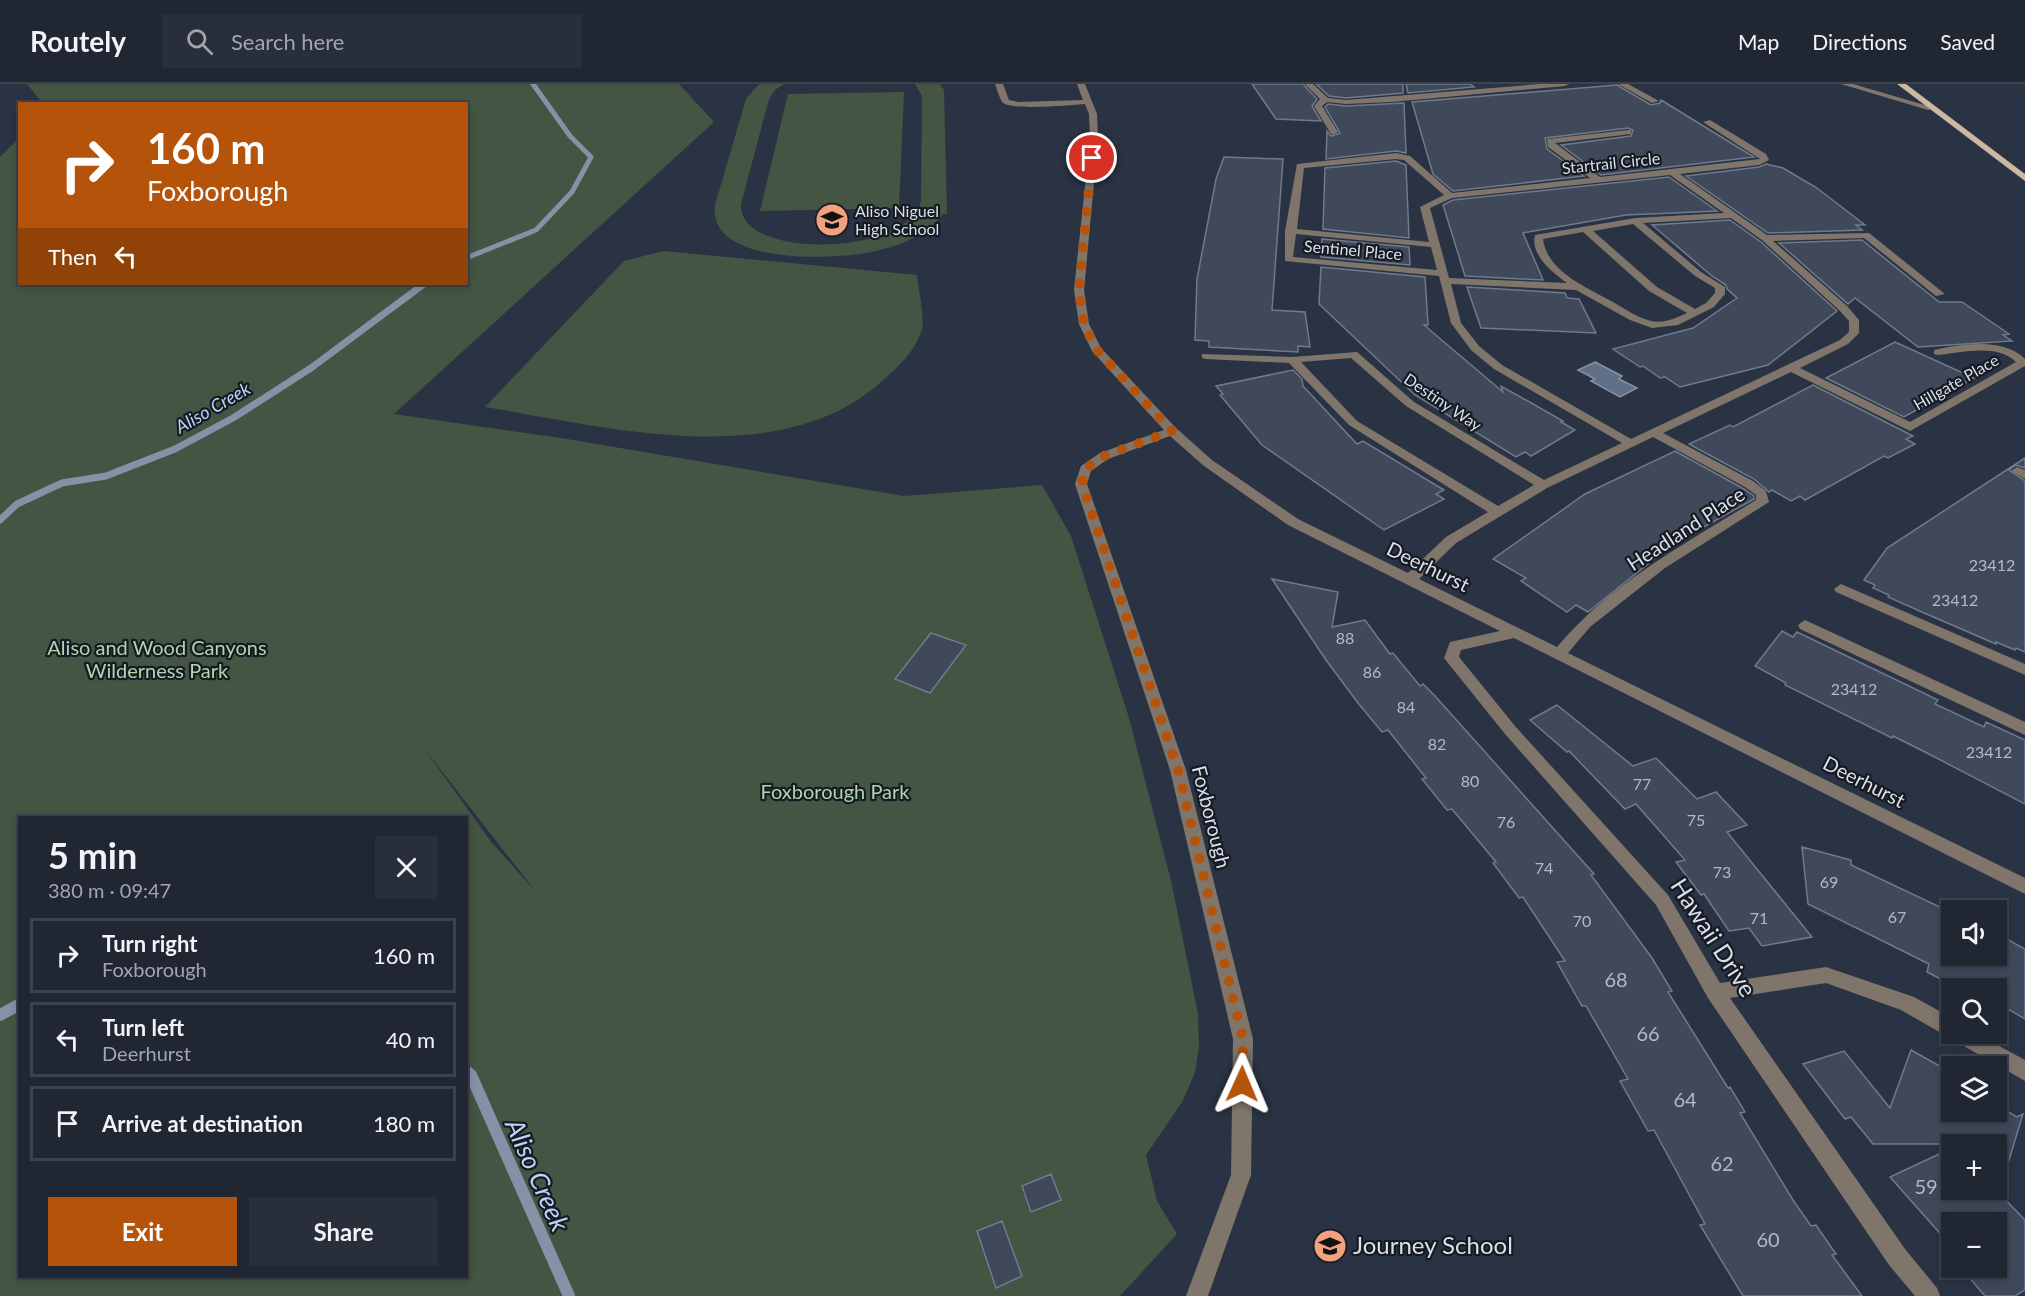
<!DOCTYPE html>
<meta charset="utf-8">
<style>
body{margin:0;font-family:Lato,sans-serif;background:#282e3a;color:#f1f3f6;height:100vh;display:flex;flex-direction:column;font-size:22px;white-space:nowrap}
*{box-sizing:border-box;margin:0}
p{font-size:20px;color:#a2a5ac}
.icon{flex:none;width:33px;height:33px;fill:none;stroke:currentColor;stroke-width:2;stroke-linecap:round;stroke-linejoin:round}
.map{position:relative;flex:1;overflow:hidden}
.side{position:absolute;left:18px;top:732px;width:450px;height:462px;display:flex;flex-direction:column;background:#202632;border-radius:0px;box-shadow:0 3px 9px #0003,0 0 0 2px #3d434d}
.side>*{flex:none}
.hud{position:absolute;left:18px;top:18px;width:450px;height:183px;border-radius:0px;box-shadow:0 3px 9px #0003,0 0 0 2px #3d434d;background:#b45309;color:#fff;overflow:hidden}
.buttons{position:absolute;left:1941px;top:816px;display:grid;gap:12px}
.buttons a{display:grid;place-items:center;width:66px;height:66px;border-radius:0px;background:#202632;box-shadow:0 3px 9px #0003,0 0 0 2px #3d434d;font-size:30px}
.pin{position:absolute;display:grid;place-items:center;width:51px;height:51px;color:#fff;margin:-26px;border:3px solid #fff;border-radius:50%;box-shadow:0 2px 6px #0007}
.me{position:absolute;width:66px;margin:-33px;rotate:1deg;stroke-linejoin:round;filter:drop-shadow(0 0 4px #0008)}
.turn{display:flex;align-items:center;gap:21px;height:126px;padding:0 30px;font-size:27px}
.turn .icon{width:78px;height:78px;stroke-width:2.5}
.turn b{display:block;font-size:42px;line-height:51px}
.then{display:flex;align-items:center;height:57px;padding:0 30px;background:#0003;gap:12px;font-size:22px}
.round{display:grid;place-items:center;flex:none;width:63px;height:63px;border-radius:0px;background:#282e3a}
.summary{display:flex;align-items:center;justify-content:space-between;height:102px;padding:0 30px}
h1{font-size:36px;font-weight:700;line-height:45px}
.primary-button{display:flex;gap:12px;margin-top:auto;padding:12px 30px}
.primary-button a{flex:1;height:69px;border-radius:0px;background:#b45309;color:#fff;font-size:24px;font-weight:700;line-height:69px;text-align:center}
.primary-button a+a{background:#282e3a;color:#f1f3f6}
ul{padding:0;list-style:none}
li{display:flex;align-items:center;gap:18px;height:75px;margin:0 12px 9px;padding:0 18px;border:3px solid #3d434d;border-radius:0px}
li div{flex:1}
li b{display:block;font-size:22px}
li em{font-style:normal}
header{display:flex;align-items:center;gap:36px;box-sizing:border-box;height:84px;padding:0 30px;background:#202632;border-bottom:2px solid #3d434d}
header strong{font-size:28px}
nav{display:flex;gap:33px;margin-inline-start:auto;font-size:21px}
.search{width:420px;height:54px;background:#282e3a;display:flex;align-items:center;gap:15px;box-sizing:border-box;padding:0 21px;border-radius:0px;color:#a2a5ac;font-size:22px}
.map>svg:first-child{display:block}
</style>
<header>
<strong>Routely</strong>
<div class="search"><svg class="icon" aria-label="search" viewBox="0 0 24 24"><circle cx="10" cy="10" r="6"/><path d="M15 15l6 6"/></svg>Search here</div>
<nav><a>Map</a><a>Directions</a><a>Saved</a></nav>
</header>
<div class="map">
<svg width="2025" height="1212" viewBox="0 0 2025 1212">
<rect width="100%" height="100%" fill="#2a3343"/>
<path fill="#445543" fill-rule="evenodd" d="M27,0H679L714,38L394,330L561,354L904,412L1042,401L1071,452L1129,634L1172,801L1198,930L1199,963L1195,989L1182,1018L1146,1071L1157,1117L1177,1150L1120,1212H0V73L19,54L20,200H466V20H43ZM423,663L536,808L492,759ZM20,734H466V1192H20Z
M759,0H784L775,6L769,15L741,120C737,177 910,172 921,117L922,12L915,0H940L944,6L947,130H943C928,150 904,160 880,166C844,176 707,184 715,121L746,15Z
M904,8L899,124L760,127L788,10Z
M663,167L917,191C918,204 925,234 922,245C915,268 898,283 881,298C779,389 607,343 485,323L624,177Z"/>
<path fill="#607089" stroke="#8591a6" stroke-width="1.5" d="M1595,278L1622,292L1619,295L1637,304L1620,313L1591,297L1595,295L1578,286Z"/>
<g fill="none" stroke-linecap="round" stroke-linejoin="round">
<path stroke="#8591a6" stroke-width="5" d="M466,174L536,146L572,108L591,73L570,52L533,0"/>
<path stroke="#8591a6" stroke-width="7" d="M0,436L17,420L62,399L106,392L175,365L233,334L311,284L424,200"/>
<path stroke="#8591a6" stroke-width="12" d="M0,931L20,920
M466,987L471,991L569,1212"/>
</g>
<path fill="#3f495a" stroke="#707a8d" stroke-width="1.5" d="M1252,0H1303L1317,15L1312,22L1321,37L1276,35Z
M1316,0H1403V9L1346,14L1329,12Z
M1406,0H1470L1474,3L1408,9Z
M1617,1L1651,21L1660,19L1661,16L1754,73L1601,91L1561,61L1631,52L1633,46L1628,44L1545,54L1547,65L1584,92L1453,107L1433,90L1412,18Z
M1404,19L1406,69L1396,67L1326,75L1327,47L1331,52L1340,49L1325,23L1328,20L1346,22Z
M1224,73L1283,75L1272,226L1305,228L1310,263L1298,262V268L1209,263V257L1195,256L1197,195L1216,95Z
M1396,77L1406,81L1409,154L1323,145L1325,84Z
M1766,80L1783,84L1817,104L1865,141H1856L1862,146L1768,149L1686,92L1759,83Z
M1669,93L1717,127L1626,131L1523,149L1543,196L1465,192L1443,121L1453,116Z
M1730,136L1761,158L1837,227L1768,281L1680,303L1665,293L1660,294L1643,282L1640,283L1613,265L1693,244L1737,214L1727,205L1726,201L1712,192L1652,141Z
M1322,155L1409,163L1410,181L1321,173Z
M1862,156L1939,218H1962L2009,250L2003,251L2012,257L1918,263L1855,214L1848,220L1779,159Z
M1321,183L1425,193L1428,241H1424L1503,308L1501,302L1563,337L1561,338L1575,346L1531,372L1525,368L1516,373L1415,311L1319,220Z
M1467,203L1565,209L1567,214L1579,215L1596,249L1481,244Z
M1895,258L1974,294L1904,333L1826,294Z
M1293,286L1302,295L1303,302L1357,360L1363,357L1444,406L1436,410L1444,415L1384,446L1262,361L1220,311L1223,310L1216,302Z
M1813,301L1913,352L1906,355L1915,360L1888,374L1884,372L1805,416L1800,412L1791,417L1772,406L1769,408L1754,395L1689,360L1730,341L1733,343Z
M1675,367L1744,405L1754,412V415L1673,460L1588,528L1576,521L1567,528L1521,497L1526,494L1493,475L1585,410Z
M2025,374V384L2016,381L2009,386L2025,397V568L2016,564L2015,566L1996,558V560L1922,528L1888,513L1889,511L1873,504L1875,501L1864,496L1887,464Z
M1272,495L1338,508L1332,543L1365,536L1390,570L1393,569L1420,602L1423,600L1435,612L1594,790L1591,791L1652,874L1672,907L1668,908L1728,1004L1730,1003L1745,1028L1740,1029L1793,1116L1811,1142L1816,1141L1836,1170L1832,1171L1862,1212H1743L1700,1141L1705,1140L1654,1046L1648,1047L1620,997L1628,995L1586,922H1582L1557,878L1565,877L1523,813L1519,814L1493,779L1496,778L1452,725L1447,726L1422,695L1426,694L1388,646L1382,648L1358,619L1326,576Z
M1782,547L1793,553L1797,548L1938,616L1935,620L1984,643L1986,638L2025,656V720L1925,668L1893,652L1892,654L1785,601L1786,599L1755,582Z
M931,549L966,561L930,609L895,595Z
M1557,621L1633,682L1656,674L1697,715L1716,708L1747,741L1727,748L1812,853L1762,862L1749,844L1729,847L1704,810L1701,811L1676,778L1685,776L1636,720L1625,725L1569,667L1567,668L1530,636Z
M1802,763L1851,776V781L1948,827L1949,823L1956,826H1952V872H1996V849L2025,865V935L1996,918V904H1958L1927,888L1929,880L1808,820Z
M1911,966L1952,989V1028H1996V1021L2017,1033L2023,1030L1999,1109L2025,1136V1206L2015,1212H1985L1961,1184H1996V1138H1952V1163L1890,1093L1952,1064V1106H1996V1060H1873L1851,1033L1845,1035L1803,980L1844,967L1890,1024Z
M1051,1090L1061,1116L1031,1128L1022,1102Z
M1002,1137L1022,1192L996,1204L977,1147Z"/>
<g fill="none" stroke-linecap="round" stroke-linejoin="round">
<path fill="#80756b" fill-rule="evenodd" d="M995,0H1003L1009,16L1019,18L1083,16L1077,0H1085L1097,30L1098,55L1084,206L1089,240L1101,264L1176,344L1212,376L1298,435L1408,489L1446,453L1488,428L1349,341L1289,279L1206,275L1202,274V270L1292,273L1357,268L1414,318L1544,396L1622,359L1494,285L1471,266L1451,239L1439,192L1285,177V147L1297,80L1396,69L1410,72L1452,109L1590,94L1548,63L1547,55L1628,46H1631V50L1555,59L1600,93L1760,75L1703,38L1710,36L1766,70L1769,76L1759,81L1680,90L1767,151L1869,149L1945,210L1936,212L1864,154L1773,157L1847,222L1859,236V249L1848,260L1800,284L1910,338L2016,278C1997,259 1962,269 1938,271L1934,270V266C1961,260 2003,253 2025,275V282L1910,347L1791,288L1663,349L1753,397L1766,407L1769,418L1665,484L1590,543L1568,569L2025,794V810L1514,554L1461,566L1459,573L1515,642L1668,811L1720,899L1826,883L1914,913L1952,934V950H1977L2025,976V997L1901,926L1826,899L1730,914L1905,1165L1937,1204L1940,1212H1915L1889,1181L1708,914L1656,821L1505,650L1444,574L1450,558L1500,547L1288,441L1204,382L1170,352L1108,375L1091,387L1087,400L1186,686L1253,955L1251,1091L1208,1212H1186L1231,1091L1233,955L1170,686L1075,400L1081,382L1100,369L1164,346L1092,267L1079,240L1074,206L1090,55L1089,30L1085,20C1072,21 1009,27 1002,18C999,13 997,5 995,0ZM1396,75L1404,76L1444,111L1420,123L1429,158L1297,145L1304,84ZM1670,91L1724,129L1635,134L1535,151C1530,171 1552,188 1567,199L1449,194L1430,124L1452,114ZM1731,134L1762,156L1839,226L1849,237V248L1840,256L1631,355L1502,281L1479,262L1461,239L1451,200L1576,206L1630,236L1652,244L1678,241L1714,223L1725,210V203L1701,188L1643,139ZM1633,140L1695,192L1715,204V209L1706,219L1695,225L1657,203L1593,147ZM1583,148L1649,207L1687,229C1676,234 1664,240 1651,237C1638,234 1625,225 1613,218C1588,204 1547,188 1543,155ZM1296,150L1431,163L1437,186L1293,173ZM1351,274L1406,322L1534,401L1498,422L1357,337L1301,278ZM1653,353L1745,403L1756,411V416C1686,459 1611,499 1557,563L1419,495L1456,459L1547,404Z
M1305,0H1313L1328,14L1346,16L1540,0H1569L1565,2L1392,18L1346,20L1327,18L1322,22L1338,48L1334,50H1331L1314,22L1320,15Z
M1618,0H1628L1659,17L1652,19Z
M1841,0H1853L1935,24L1928,26Z
M2017,383L2025,386V395L2011,387Z
M1841,500L2025,580V591L1836,508L1834,505Z
M1805,536L2025,638V651L1800,545L1798,541Z"/>
<path fill="#cdb7a3" fill-rule="evenodd" d="M1897,0H1906L2025,90V97Z"/>
</g>
<g fill="none" stroke-linecap="round" stroke-linejoin="round">
<path stroke="#b45309" stroke-width="10" stroke-dasharray="0 18" d="M1092,74L1079,206L1084,240L1096,265L1172,347L1104,372L1085,385L1082,400L1178,686L1243,955L1242,1000"/>
</g>
<defs>
<symbol id="school-disc" viewBox="-11 -11 22 22"><circle r="9.5" fill="#f2a17e" stroke="#161a22"/><path d="M0-5L7-2L0 1L-7-2ZM-4 1L0 2.5L4 1V4Q0 6-4 4Z" fill="#111"/></symbol>
</defs>
<g fill-rule="evenodd">
<use href="#school-disc" x="813" y="117" width="38" height="38"/>
<use href="#school-disc" x="1311" y="1143" width="38" height="38"/>
</g>
<g text-anchor="middle" stroke-width="4.5" stroke-linejoin="round" paint-order="stroke">
<g font-size="16" fill="#dadfea" stroke="#161a22">
<text transform="translate(1611 79) rotate(-6)" y="6">Startrail Circle</text>
<text transform="translate(1353 166) rotate(5)" y="6">Sentinel Place</text>
<text transform="translate(1956 298) rotate(-30)" y="6">Hillgate Place</text>
<text transform="translate(1443 318) rotate(34)" y="6">Destiny Way</text>
</g>
<g font-size="16" fill="#dadfea" stroke="#161a22" text-anchor="start">
<text x="855" y="133">Aliso Niguel<tspan x="855" dy="18">High School</tspan></text>
</g>
<g font-size="16" fill="#b3bac6">
<text x="1992" y="487">23412</text>
<text x="1955" y="522">23412</text>
<text x="1345" y="560">88</text>
<text x="1372" y="594">86</text>
<text x="1854" y="611">23412</text>
<text x="1406" y="629">84</text>
<text x="1437" y="666">82</text>
<text x="1989" y="674">23412</text>
<text x="1470" y="703">80</text>
<text x="1642" y="706">77</text>
<text x="1696" y="742">75</text>
<text x="1506" y="744">76</text>
<text x="1544" y="790">74</text>
<text x="1722" y="794">73</text>
<text x="1829" y="804">69</text>
<text x="1897" y="839">67</text>
<text x="1759" y="840">71</text>
<text x="1582" y="843">70</text>
</g>
<g font-size="18" font-style="italic" fill="#bcd4fa" stroke="#161a22">
<text transform="translate(213 324) rotate(-30)" y="6">Aliso Creek</text>
</g>
<g font-size="20" fill="#dadfea" stroke="#161a22">
<text transform="translate(1686 445) rotate(-33)" y="7">Headland Place</text>
<text transform="translate(1428 483) rotate(26)" y="7">Deerhurst</text>
<text transform="translate(1864 698) rotate(27)" y="7">Deerhurst</text>
<text transform="translate(1211 733) rotate(76)" y="7">Foxborough</text>
</g>
<g font-size="20" fill="#add7ab" stroke="#161a22">
<text x="157" y="571">Aliso and Wood Canyons<tspan x="157" dy="23">Wilderness Park</tspan></text>
<text x="835" y="715">Foxborough Park</text>
</g>
<g font-size="20" fill="#b3bac6">
<text x="1616" y="903">68</text>
<text x="1648" y="957">66</text>
<text x="1685" y="1023">64</text>
<text x="1722" y="1087">62</text>
<text x="1926" y="1110">59</text>
<text x="1768" y="1163">60</text>
</g>
<g font-size="24" fill="#dadfea" stroke="#161a22">
<text transform="translate(1713 854) rotate(57)" y="8">Hawaii Drive</text>
</g>
<g font-size="24" fill="#dadfea" stroke="#161a22" text-anchor="start">
<text x="1353" y="1170">Journey School</text>
</g>
<g font-size="26" font-style="italic" fill="#bcd4fa" stroke="#161a22">
<text transform="translate(537 1091) rotate(66)" y="9">Aliso Creek</text>
</g>
</g>
</svg>
<div class="buttons">
<a><svg class="icon" aria-label="sound" viewBox="0 0 24 24"><path d="M4 9h4l5-4v14l-5-4H4zM17 9q2 3 0 6"/></svg></a>
<a><svg class="icon" aria-label="search" viewBox="0 0 24 24"><circle cx="10" cy="10" r="6"/><path d="M15 15l6 6"/></svg></a>
<a><svg class="icon" aria-label="layers" viewBox="0 0 24 24"><path d="M12 4l9 5-9 5-9-5zM3 14l9 5 9-5"/></svg></a>
<a>+</a>
<a>−</a>
</div>
<div class="pin" style="left:1092px;top:74px;background:#d93025"><svg class="icon" aria-label="arrive" viewBox="0 0 24 24"><path d="M6 21V4h12l-3 4 3 4H6"/></svg></div>
<svg class="me" style="left:1242px;top:1000px" viewBox="-20 -20 40 40"><path d="M0-17L14 15 0 8-14 15z" fill="#b45309" stroke="#fff" stroke-width="4"/></svg>
<div class="hud">
<div class="turn"><svg class="icon" aria-label="right" viewBox="0 0 24 24"><path d="M7 20v-9h11M14 6l5 5-5 5"/></svg><div><b>160 m</b>Foxborough</div></div>
<div class="then">Then<svg class="icon" aria-label="left" viewBox="0 0 24 24"><path d="M17 20v-9H6M10 6l-5 5 5 5"/></svg></div>
</div>
<section class="side">
<div class="summary"><div><h1>5 min</h1><p>380 m · 09:47</p></div><a class="round"><svg class="icon" aria-label="close" viewBox="0 0 24 24"><path d="M6 6l12 12M18 6L6 18"/></svg></a></div>
<ul>
<li><svg class="icon" aria-label="right" viewBox="0 0 24 24"><path d="M7 20v-9h11M14 6l5 5-5 5"/></svg><div><b>Turn right</b><p>Foxborough</p></div><em>160 m</em></li>
<li><svg class="icon" aria-label="left" viewBox="0 0 24 24"><path d="M17 20v-9H6M10 6l-5 5 5 5"/></svg><div><b>Turn left</b><p>Deerhurst</p></div><em>40 m</em></li>
<li><svg class="icon" aria-label="arrive" viewBox="0 0 24 24"><path d="M6 21V4h12l-3 4 3 4H6"/></svg><div><b>Arrive at destination</b></div><em>180 m</em></li>
</ul>
<div class="primary-button"><a>Exit</a><a>Share</a></div>
</section>
</div>
